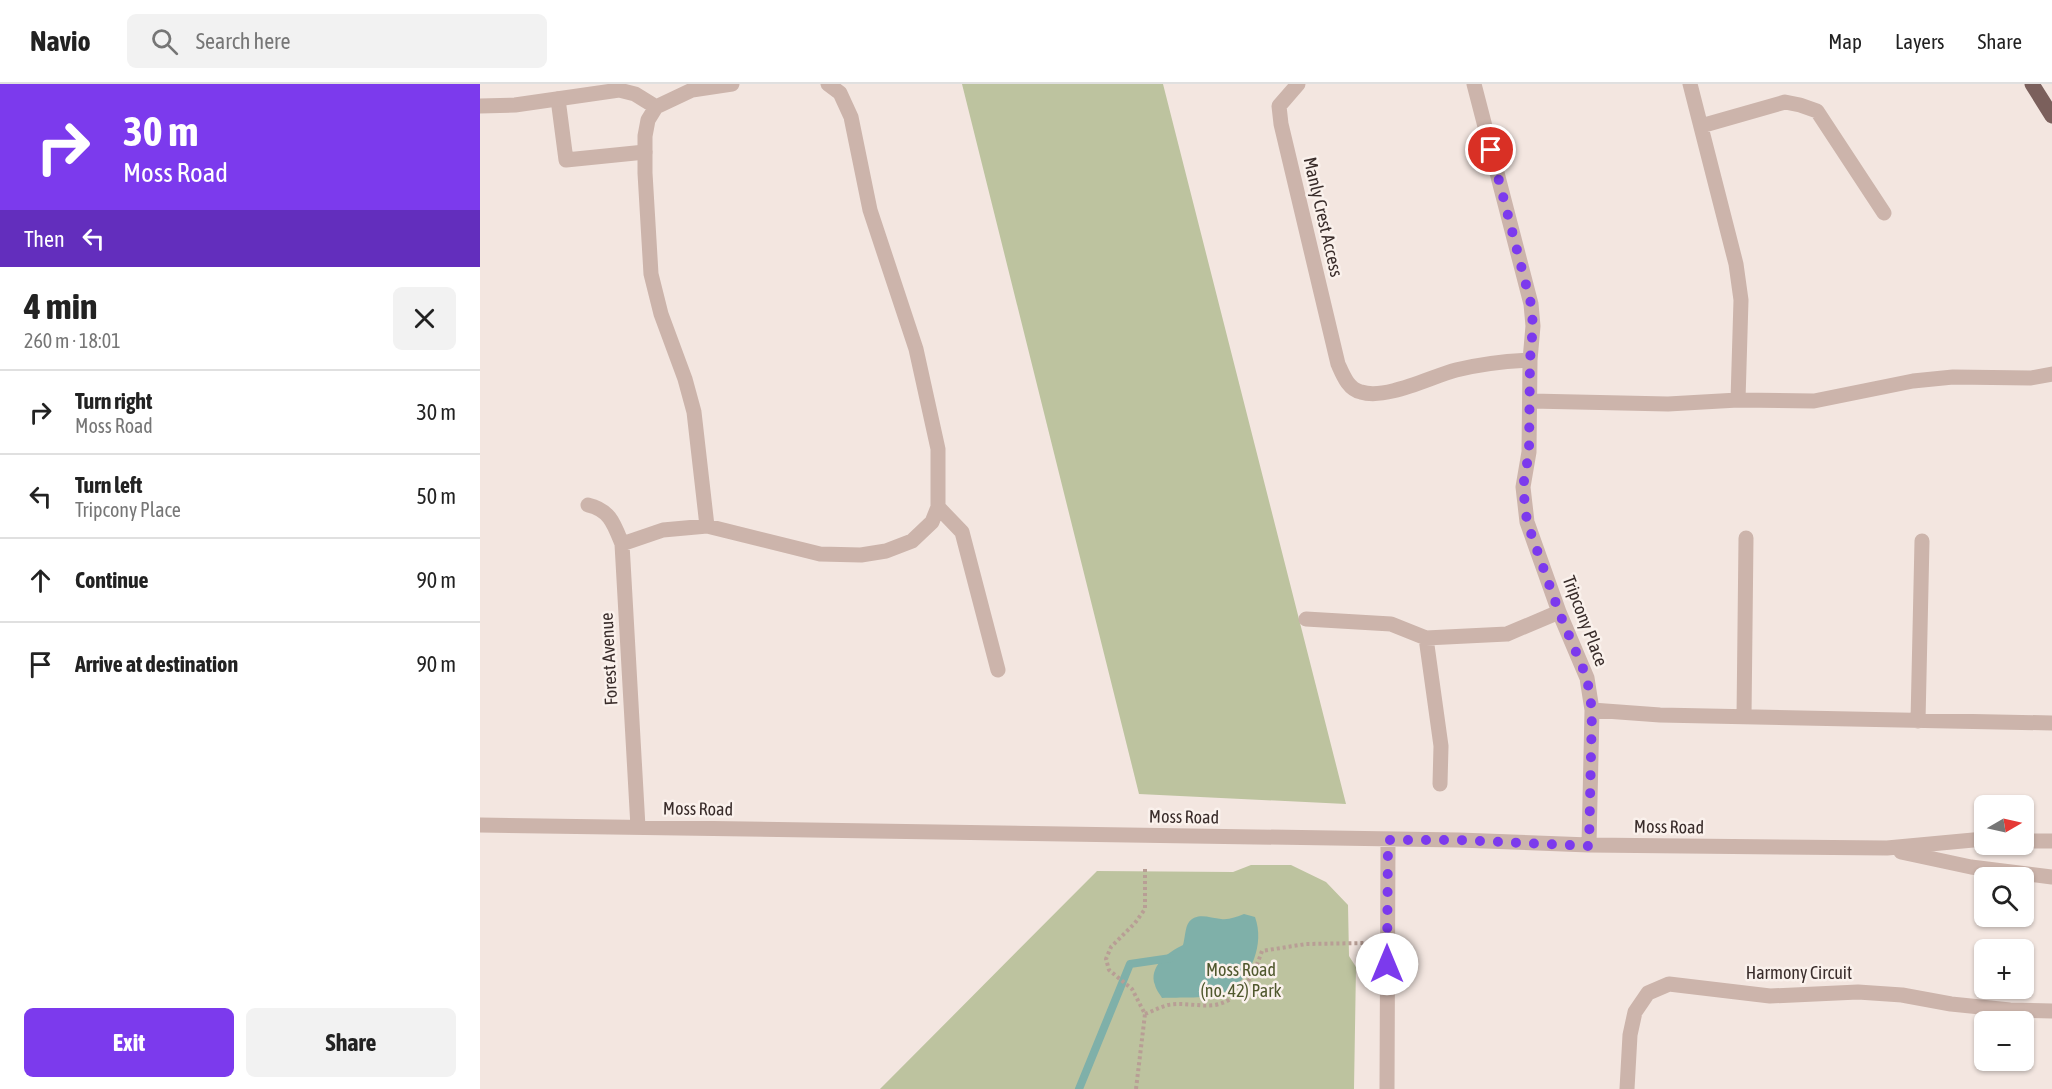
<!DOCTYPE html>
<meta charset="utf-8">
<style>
body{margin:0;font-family:"Asap Condensed",sans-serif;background:#f2f2f2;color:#222;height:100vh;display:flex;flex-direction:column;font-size:22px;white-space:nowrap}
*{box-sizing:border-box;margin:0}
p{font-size:20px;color:#767676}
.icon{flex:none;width:33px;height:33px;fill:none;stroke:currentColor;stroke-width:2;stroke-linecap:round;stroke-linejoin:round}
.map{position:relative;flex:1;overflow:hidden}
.side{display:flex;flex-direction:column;background:#fff;width:480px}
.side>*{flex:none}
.banner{background:#7c3aed;color:#fff;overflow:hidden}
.needle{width:39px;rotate:81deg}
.fabs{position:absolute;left:1494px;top:711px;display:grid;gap:12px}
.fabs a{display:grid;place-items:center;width:60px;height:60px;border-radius:9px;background:#fff;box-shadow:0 2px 4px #0004;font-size:30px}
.pin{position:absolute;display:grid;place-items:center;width:51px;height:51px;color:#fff;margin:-26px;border:3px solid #fff;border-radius:50%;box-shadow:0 2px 6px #0007}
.me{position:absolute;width:66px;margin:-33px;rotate:0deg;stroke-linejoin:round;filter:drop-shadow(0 0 4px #0008)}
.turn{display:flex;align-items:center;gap:21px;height:126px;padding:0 24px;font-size:27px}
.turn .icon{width:78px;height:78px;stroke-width:2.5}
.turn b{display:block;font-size:42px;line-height:51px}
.then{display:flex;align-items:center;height:57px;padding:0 24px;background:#0003;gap:12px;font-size:22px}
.round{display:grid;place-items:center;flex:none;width:63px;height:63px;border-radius:9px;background:#f2f2f2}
.head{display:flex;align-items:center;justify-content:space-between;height:102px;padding:0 24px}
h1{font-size:36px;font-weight:700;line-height:45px}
.action{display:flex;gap:12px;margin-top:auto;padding:12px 24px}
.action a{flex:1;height:69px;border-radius:9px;background:#7c3aed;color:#fff;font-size:24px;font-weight:700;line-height:69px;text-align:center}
.action a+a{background:#f2f2f2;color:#222}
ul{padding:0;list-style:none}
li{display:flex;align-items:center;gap:18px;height:84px;padding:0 24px;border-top:2px solid #e0e0e0}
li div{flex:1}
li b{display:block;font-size:22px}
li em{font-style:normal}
header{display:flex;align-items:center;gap:36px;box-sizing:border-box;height:84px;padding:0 30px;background:#fff;border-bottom:2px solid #e0e0e0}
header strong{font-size:28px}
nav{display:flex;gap:33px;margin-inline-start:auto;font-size:21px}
.search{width:420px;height:54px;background:#f2f2f2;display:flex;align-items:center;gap:15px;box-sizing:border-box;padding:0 21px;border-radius:9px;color:#767676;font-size:22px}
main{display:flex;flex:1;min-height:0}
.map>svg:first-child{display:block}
</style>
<header>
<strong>Navio</strong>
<div class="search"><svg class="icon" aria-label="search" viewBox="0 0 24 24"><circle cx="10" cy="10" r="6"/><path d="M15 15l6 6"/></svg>Search here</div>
<nav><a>Map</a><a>Layers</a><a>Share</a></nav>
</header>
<main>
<section class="side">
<div class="banner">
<div class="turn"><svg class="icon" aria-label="right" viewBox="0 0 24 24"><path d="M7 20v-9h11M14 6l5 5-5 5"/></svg><div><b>30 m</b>Moss Road</div></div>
<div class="then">Then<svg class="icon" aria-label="left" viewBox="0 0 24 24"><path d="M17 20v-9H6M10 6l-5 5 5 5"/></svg></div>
</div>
<div class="head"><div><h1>4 min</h1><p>260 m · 18:01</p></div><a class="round"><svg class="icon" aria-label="close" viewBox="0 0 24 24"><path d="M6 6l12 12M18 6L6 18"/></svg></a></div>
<ul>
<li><svg class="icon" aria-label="right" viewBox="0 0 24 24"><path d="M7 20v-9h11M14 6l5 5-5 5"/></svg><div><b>Turn right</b><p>Moss Road</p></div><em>30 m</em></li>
<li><svg class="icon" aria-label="left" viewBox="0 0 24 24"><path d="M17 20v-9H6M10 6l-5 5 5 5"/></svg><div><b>Turn left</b><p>Tripcony Place</p></div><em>50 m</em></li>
<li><svg class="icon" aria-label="ahead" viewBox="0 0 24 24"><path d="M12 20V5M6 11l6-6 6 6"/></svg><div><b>Continue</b></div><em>90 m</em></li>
<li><svg class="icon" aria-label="arrive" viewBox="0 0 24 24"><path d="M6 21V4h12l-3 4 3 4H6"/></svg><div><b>Arrive at destination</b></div><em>90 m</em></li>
</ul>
<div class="action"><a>Exit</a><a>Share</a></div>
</section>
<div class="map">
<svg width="1572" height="1005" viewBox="0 0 1572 1005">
<rect width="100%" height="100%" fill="#f3e6e0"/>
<path fill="#bdc39f" d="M482,0H683L866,720L659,710Z
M771,781H811L846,798L868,821L869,872L876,883L874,1005H400L617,787L753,788Z"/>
<path fill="#7fb0a9" d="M764,830L775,833C780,847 779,861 774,875C755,921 722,912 682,914C680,910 676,906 675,901C668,883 688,868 703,861C705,855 705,843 709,838C717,828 730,834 741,835C749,836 756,833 764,830Z"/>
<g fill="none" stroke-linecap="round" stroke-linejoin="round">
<path stroke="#7fb0a9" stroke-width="8" d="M599,1005L650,880L691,874"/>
<path stroke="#b89e95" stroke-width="4" stroke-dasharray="3 3" stroke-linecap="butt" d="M665,930C673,927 680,923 688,921C703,918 719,923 735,921C762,916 774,890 782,867L826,860L888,859
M656,1005L665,930L652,905L629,886L626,875L631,863L655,839L665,825V782"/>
<path stroke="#ccb4ab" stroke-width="15" d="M78,15L86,76L165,68"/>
<path stroke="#ccb4ab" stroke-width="15" d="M818,0L799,22L801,40L858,280C863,291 868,305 881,308C906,316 950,293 976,286C1000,280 1026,277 1050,276
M994,0L1051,220L1053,242L1050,276L1049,368L1043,403L1047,438L1079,528L1107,594L1112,626L1109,761
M1210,0L1256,180L1261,216L1258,316
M0,22L35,21L139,6L155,10L176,23
M1221,42L1305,18L1320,21L1337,27L1404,129
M1051,317L1188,320L1258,316L1334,317L1433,297L1473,293L1551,294L1572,290
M108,421C130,426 134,440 142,460L158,743
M458,423L482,448L518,586
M227,442L214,328L205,295L181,230L171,190L165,89V52L168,36L176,23L212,6L252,0
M142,460L183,446L227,442L340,470L381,471L406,467L432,457L452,438L458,423V365L436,265L390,126L371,33L360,9L348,0
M826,535L911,540L946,554L1027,550L1079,528
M946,554L961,662L960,700
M1112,626L1180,631L1572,639
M1264,633L1266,454
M1438,637L1442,457
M0,741L979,756L1109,761L1407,764L1504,755
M1544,757H1572
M1421,768L1491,783L1572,793
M907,1005L908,756
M1147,1005L1150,951L1155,928L1168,909L1189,900L1290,912L1378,908L1422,911L1471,920L1530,926L1572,927"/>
<path stroke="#7b605c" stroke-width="15" d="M1552,0L1572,32"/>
</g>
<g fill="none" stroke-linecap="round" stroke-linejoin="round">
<path stroke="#7c3aed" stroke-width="10" stroke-dasharray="0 18" d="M907,880L908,756H979L1109,762L1112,626L1107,594L1079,528L1047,438L1043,403L1049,368L1050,276L1053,242L1051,220L1011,66"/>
</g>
<g text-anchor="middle" stroke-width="5" stroke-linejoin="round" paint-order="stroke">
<g font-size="18" fill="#392c2a" stroke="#faf1ec">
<text transform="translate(843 133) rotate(77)" y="6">Manly Crest Access</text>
<text transform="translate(1105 537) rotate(69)" y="6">Tripcony Place</text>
<text transform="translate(129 575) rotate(-93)" y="6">Forest Avenue</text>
<text transform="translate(218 725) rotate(1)" y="6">Moss Road</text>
<text transform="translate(704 733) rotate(1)" y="6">Moss Road</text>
<text transform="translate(1189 743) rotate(1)" y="6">Moss Road</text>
<text x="1319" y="895">Harmony Circuit</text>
</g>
<g font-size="18" fill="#50582e" stroke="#faf1ec">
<text x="761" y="892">Moss Road<tspan x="761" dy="21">(no. 42) Park</tspan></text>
</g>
</g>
</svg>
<div class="fabs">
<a><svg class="needle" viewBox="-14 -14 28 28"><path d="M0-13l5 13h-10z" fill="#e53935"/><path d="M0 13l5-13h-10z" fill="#767676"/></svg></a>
<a><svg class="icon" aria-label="search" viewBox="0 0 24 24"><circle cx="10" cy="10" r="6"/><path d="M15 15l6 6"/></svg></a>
<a>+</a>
<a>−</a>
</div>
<div class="pin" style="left:1011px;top:66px;background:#d93025"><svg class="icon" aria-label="arrive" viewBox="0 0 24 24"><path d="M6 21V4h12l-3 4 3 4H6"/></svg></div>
<svg class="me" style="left:907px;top:880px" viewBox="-20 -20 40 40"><circle r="19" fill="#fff"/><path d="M0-13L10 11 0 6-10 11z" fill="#7c3aed"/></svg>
</div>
</main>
